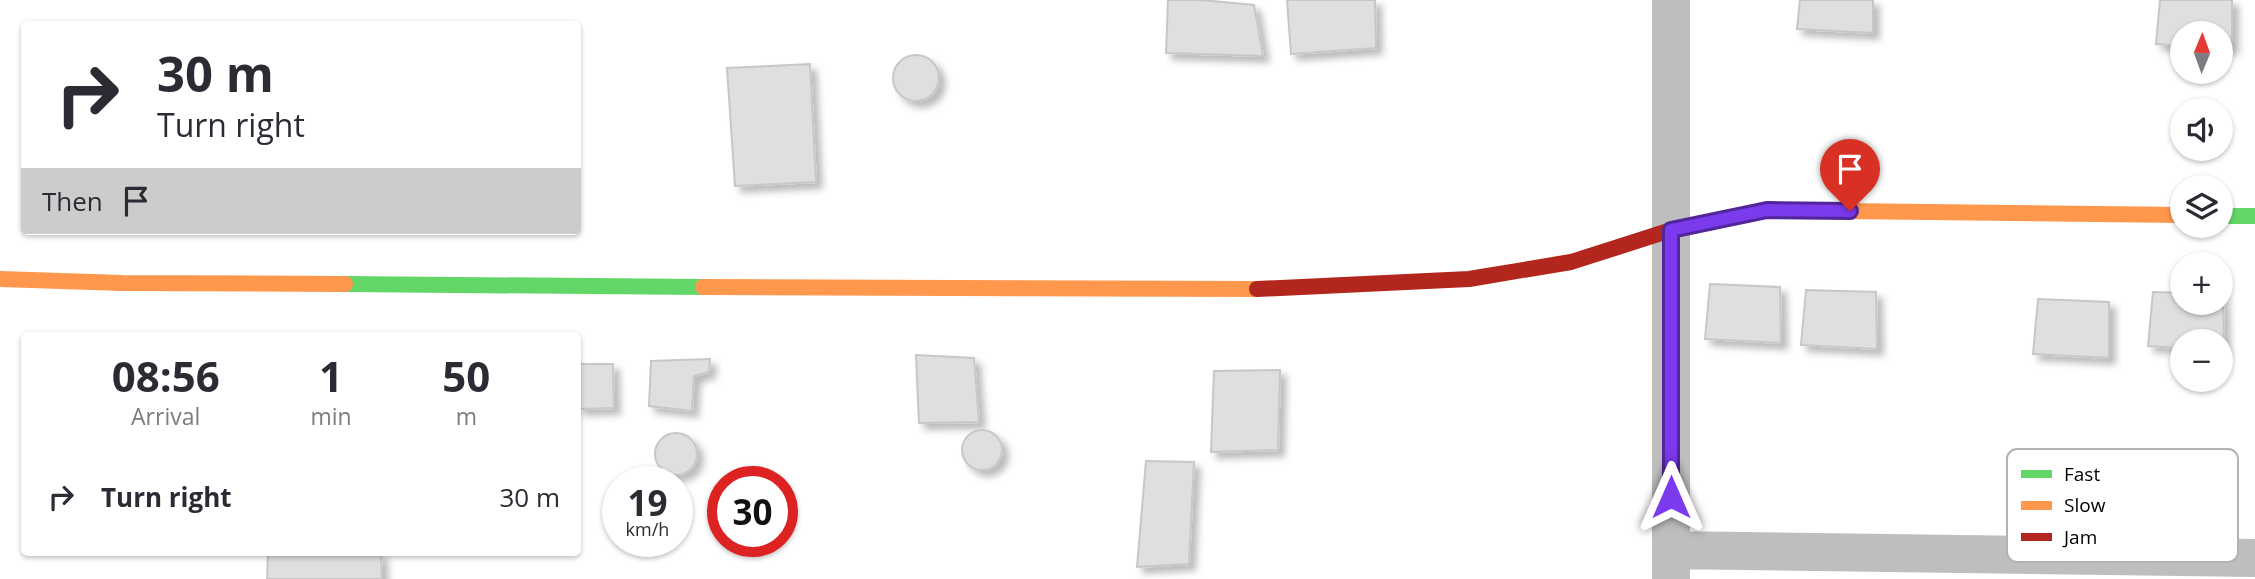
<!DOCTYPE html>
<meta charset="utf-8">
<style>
body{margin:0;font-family:"Open Sans",sans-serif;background:#f2f2f3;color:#2b2b33;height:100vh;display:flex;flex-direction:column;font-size:26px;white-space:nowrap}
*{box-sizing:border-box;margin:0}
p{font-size:23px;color:#7c7c81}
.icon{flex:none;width:38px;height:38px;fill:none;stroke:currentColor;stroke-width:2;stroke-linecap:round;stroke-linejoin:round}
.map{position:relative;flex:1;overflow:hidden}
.panel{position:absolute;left:21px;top:332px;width:560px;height:224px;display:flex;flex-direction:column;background:#fff;border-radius:7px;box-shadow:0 2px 5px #0004}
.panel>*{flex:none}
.hud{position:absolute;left:21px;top:21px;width:560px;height:214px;border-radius:7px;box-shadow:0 2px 5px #0004;background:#fff;color:#2b2b33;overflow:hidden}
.needle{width:46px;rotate:1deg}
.tools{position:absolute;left:2170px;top:21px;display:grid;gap:14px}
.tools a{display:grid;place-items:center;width:63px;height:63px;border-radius:50%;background:#fff;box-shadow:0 2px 5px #0004;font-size:35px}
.speed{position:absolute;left:602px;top:466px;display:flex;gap:14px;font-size:35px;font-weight:700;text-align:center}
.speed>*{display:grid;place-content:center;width:91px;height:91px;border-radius:50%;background:#fff;box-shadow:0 2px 5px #0004;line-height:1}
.speed small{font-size:18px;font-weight:400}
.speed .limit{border:10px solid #d22;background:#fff;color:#111}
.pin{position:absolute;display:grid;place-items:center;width:60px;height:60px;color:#fff;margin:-72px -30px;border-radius:50% 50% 50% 0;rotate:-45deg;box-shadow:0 0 7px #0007}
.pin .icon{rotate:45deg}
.me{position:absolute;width:77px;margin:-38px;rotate:0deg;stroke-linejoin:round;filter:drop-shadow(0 0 5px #0008)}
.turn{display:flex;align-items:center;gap:24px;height:147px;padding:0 21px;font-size:32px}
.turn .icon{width:91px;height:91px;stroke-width:2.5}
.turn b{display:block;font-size:49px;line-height:60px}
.then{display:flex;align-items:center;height:66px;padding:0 21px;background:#0003;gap:14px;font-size:26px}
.eta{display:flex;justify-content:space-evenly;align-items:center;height:119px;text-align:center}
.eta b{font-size:42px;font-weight:700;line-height:49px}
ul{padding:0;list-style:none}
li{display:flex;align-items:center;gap:21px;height:91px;padding:0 21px}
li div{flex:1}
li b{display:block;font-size:26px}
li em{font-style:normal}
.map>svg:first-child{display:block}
</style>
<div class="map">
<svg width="2255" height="579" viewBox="0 0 2255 579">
<defs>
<filter id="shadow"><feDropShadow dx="6" dy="6" stdDeviation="3.5" flood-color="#0004"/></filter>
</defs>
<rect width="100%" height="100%" fill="#fff"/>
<path fill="#dfdfdf" stroke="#c7c7c7" stroke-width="2" filter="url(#shadow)" d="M1168,0H1201L1254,5L1263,56L1166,53Z
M1287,0H1375L1376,48L1291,54Z
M1800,0H1873V33L1797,29Z
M2160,0H2232V48H2221V33H2182V46L2156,44Z
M893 78a23 23 0 1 1 46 0a23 23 0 1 1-46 0Z
M810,64L816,182L735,186L727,68Z
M1710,284L1780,287L1781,343L1705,339Z
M1806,290L1876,292L1877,349L1801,345Z
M2153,292L2182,293V303H2221V295H2223L2224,350H2221V341H2182V348L2148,346Z
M2038,299L2109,302V358L2033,354Z
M916,355L974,358L979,422L919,423Z
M710,359L709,372L694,376L692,411L649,406L651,361Z
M578,364H613L614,408L578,409Z
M1280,370L1278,450L1211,452L1214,371Z
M962 450a20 20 0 1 1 40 0a20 20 0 1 1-40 0Z
M655 454a21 21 0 1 1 42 0a21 21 0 1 1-42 0Z
M1146,461L1194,462L1189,564L1137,567Z
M268,553H381L382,579H267Z"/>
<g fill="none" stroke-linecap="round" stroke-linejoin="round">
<path stroke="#bebebe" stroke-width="38" d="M1671,550L2255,558
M1671,579V0"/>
<path stroke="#63d668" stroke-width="16" d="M2221,216H2255
M345,284L703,287"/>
<path stroke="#ff974d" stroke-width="16" d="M1711,222L1767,210L2182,215
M0,279L122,283L345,284
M703,287L1257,289"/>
<path stroke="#b3261e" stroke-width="16" d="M1257,289L1469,279L1571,262L1671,230L1711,222"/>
</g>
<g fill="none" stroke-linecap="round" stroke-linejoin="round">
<defs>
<path id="route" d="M1671,497V230L1767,210L1850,211"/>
</defs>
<use href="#route" stroke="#51269a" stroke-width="18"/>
<use href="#route" stroke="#7c3aed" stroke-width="12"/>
</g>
<rect x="2007" y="449" width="231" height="113" rx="10" fill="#fff" stroke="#b2b2b2" stroke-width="2"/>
<rect x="2021" y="470" width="31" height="8" fill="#63d668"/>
<rect x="2021" y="501" width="31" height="9" fill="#ff974d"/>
<rect x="2021" y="533" width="31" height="8" fill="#b3261e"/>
<g font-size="19" fill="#000">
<text x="2064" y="481">Fast</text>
<text x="2064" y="512">Slow</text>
<text x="2064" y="544">Jam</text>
</g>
</svg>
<div class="tools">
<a><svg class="needle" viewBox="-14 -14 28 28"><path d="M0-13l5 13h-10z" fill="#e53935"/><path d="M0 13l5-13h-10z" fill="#7c7c81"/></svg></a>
<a><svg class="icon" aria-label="sound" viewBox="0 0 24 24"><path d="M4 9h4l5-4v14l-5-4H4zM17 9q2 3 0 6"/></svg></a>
<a><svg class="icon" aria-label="layers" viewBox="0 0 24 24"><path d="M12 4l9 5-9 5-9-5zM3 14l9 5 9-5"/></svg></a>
<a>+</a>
<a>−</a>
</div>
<div class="speed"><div>19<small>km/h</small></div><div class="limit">30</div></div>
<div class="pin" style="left:1850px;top:211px;background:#d93025"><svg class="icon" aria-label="arrive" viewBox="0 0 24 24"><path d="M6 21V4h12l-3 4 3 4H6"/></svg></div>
<svg class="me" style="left:1671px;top:497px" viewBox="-20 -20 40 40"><path d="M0-17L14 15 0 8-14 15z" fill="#7c3aed" stroke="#fff" stroke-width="4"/></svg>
<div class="hud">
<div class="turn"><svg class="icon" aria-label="right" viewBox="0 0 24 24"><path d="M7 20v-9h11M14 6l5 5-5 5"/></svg><div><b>30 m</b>Turn right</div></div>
<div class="then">Then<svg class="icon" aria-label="arrive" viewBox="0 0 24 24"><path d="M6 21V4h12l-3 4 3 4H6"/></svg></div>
</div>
<section class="panel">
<div class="eta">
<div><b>08:56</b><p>Arrival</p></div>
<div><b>1</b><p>min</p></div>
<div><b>50</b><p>m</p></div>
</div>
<ul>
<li><svg class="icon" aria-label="right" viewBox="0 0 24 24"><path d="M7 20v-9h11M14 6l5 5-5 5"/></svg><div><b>Turn right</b></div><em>30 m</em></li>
</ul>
</section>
</div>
